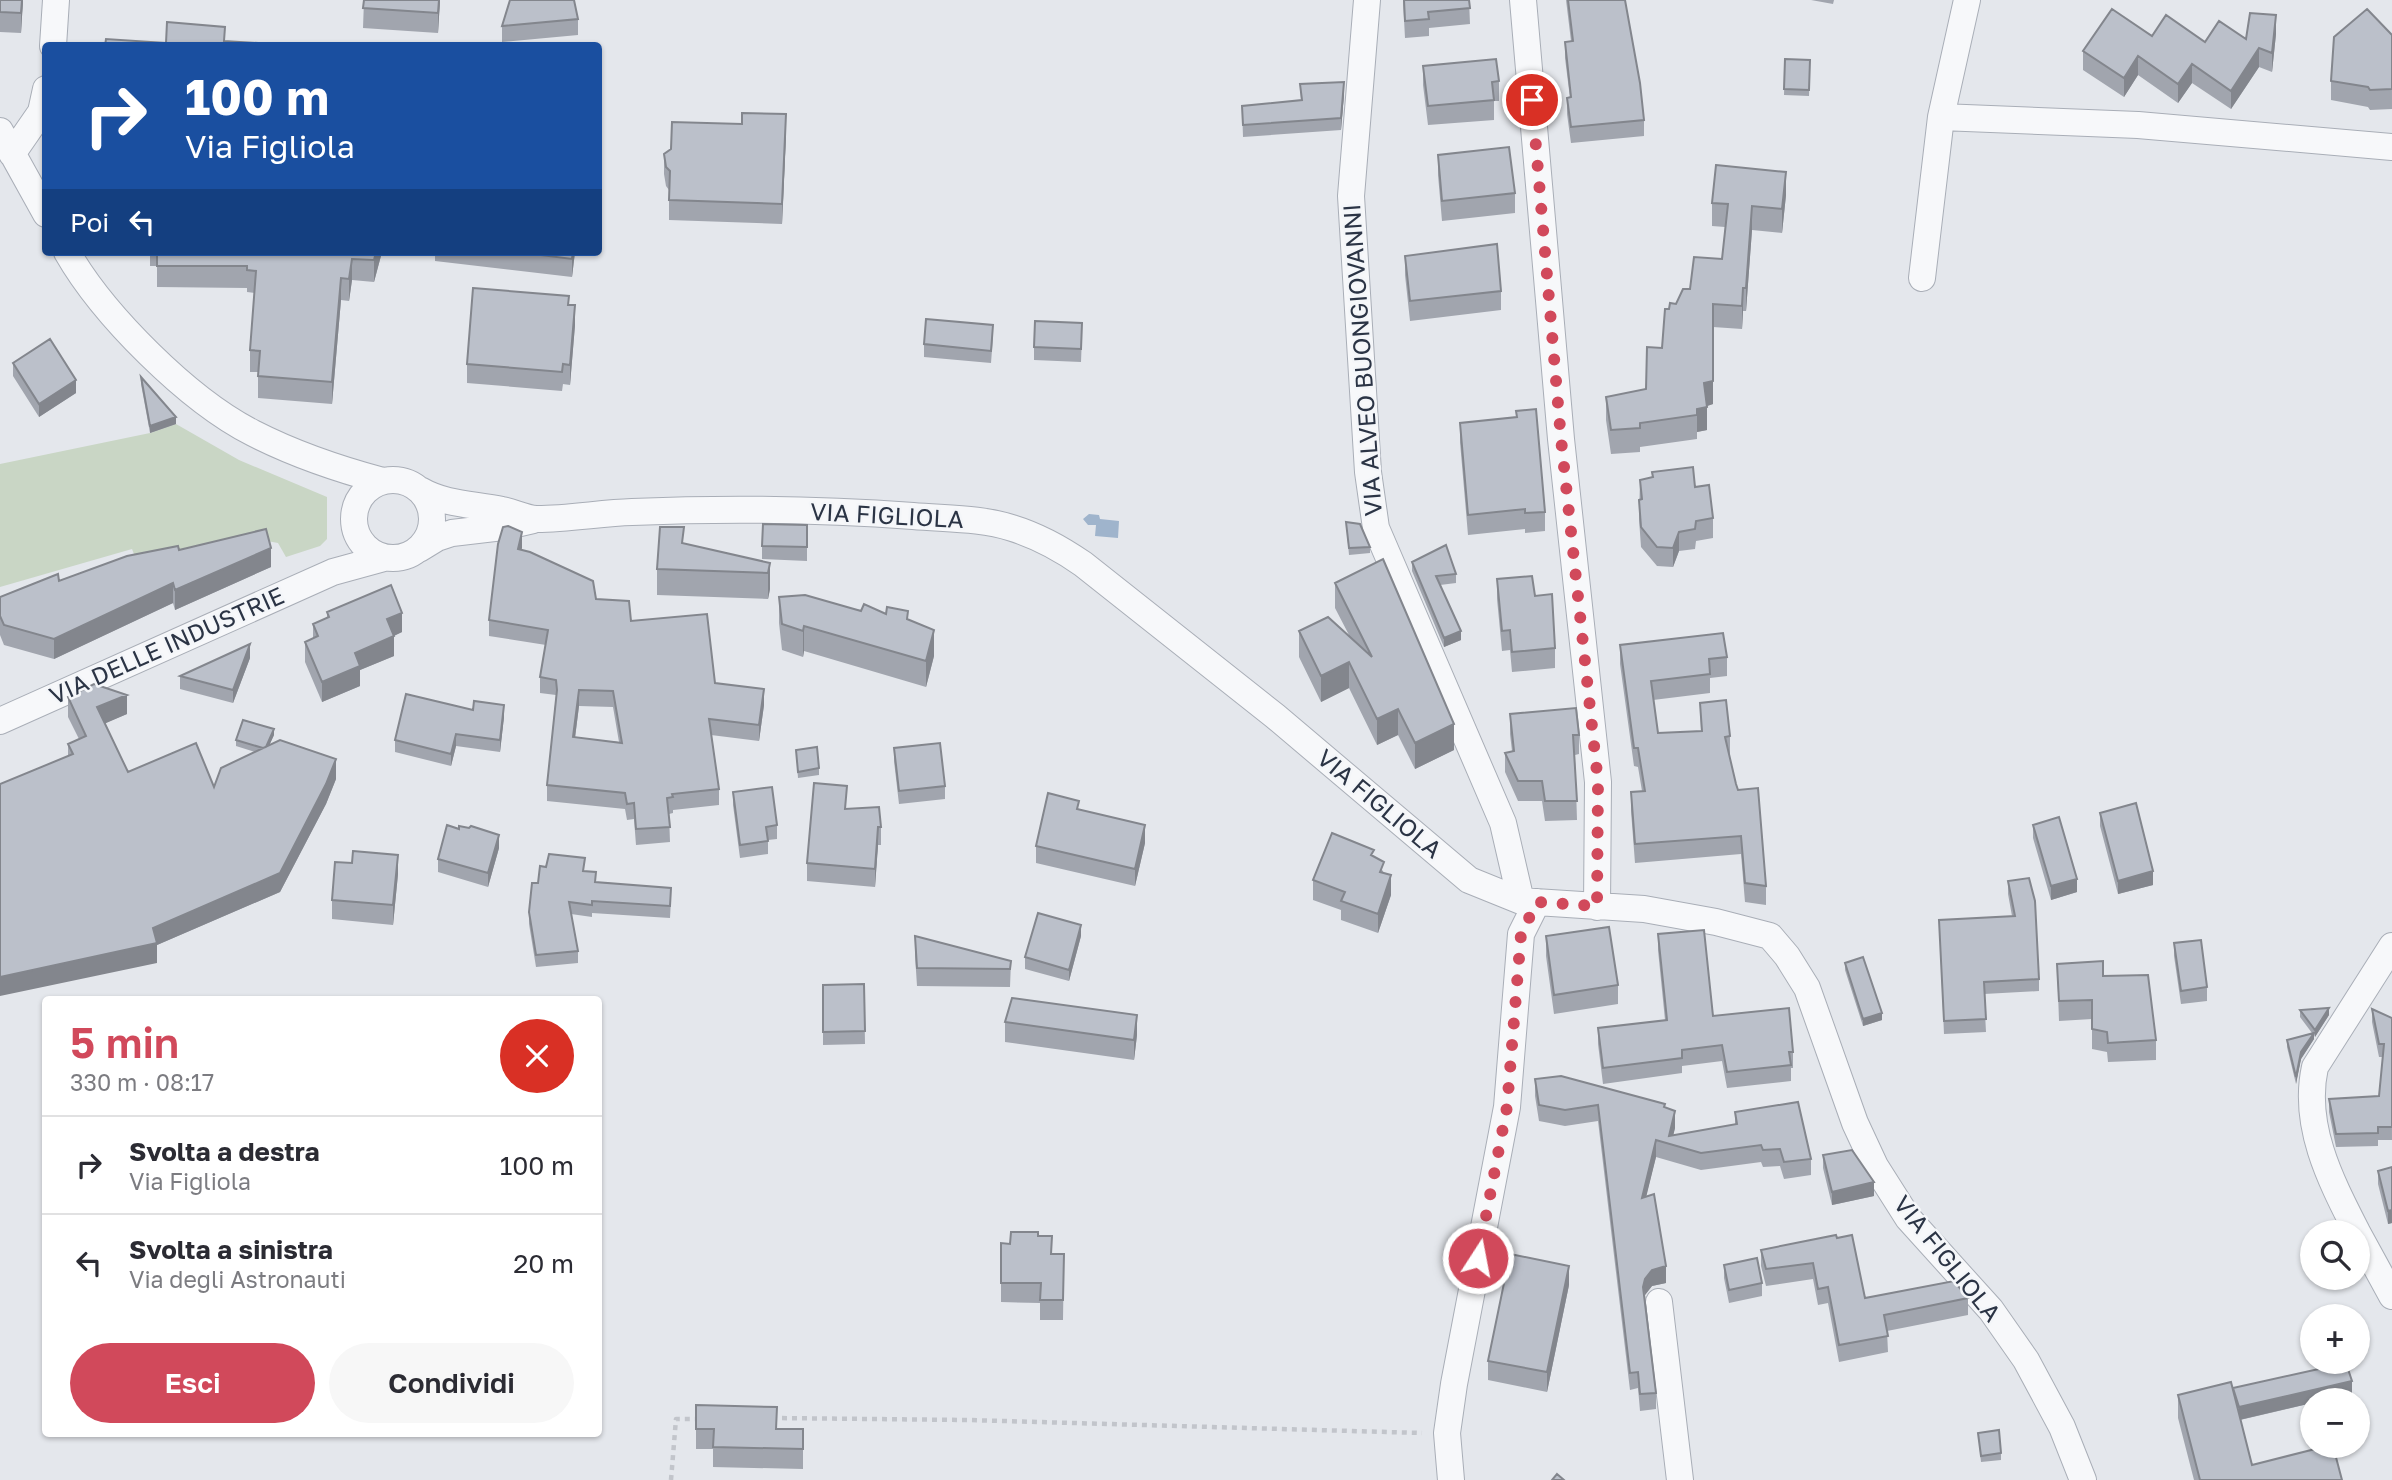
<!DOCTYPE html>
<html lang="it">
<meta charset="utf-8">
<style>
body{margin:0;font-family:"Golos Text",sans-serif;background:#f7f7f7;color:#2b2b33;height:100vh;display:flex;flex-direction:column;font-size:26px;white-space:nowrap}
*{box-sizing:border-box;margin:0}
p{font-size:23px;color:#7c7c81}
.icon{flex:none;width:38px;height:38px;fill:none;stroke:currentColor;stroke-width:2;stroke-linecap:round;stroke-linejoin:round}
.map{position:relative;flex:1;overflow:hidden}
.drawer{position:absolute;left:42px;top:996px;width:560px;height:441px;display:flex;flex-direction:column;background:#fff;border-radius:7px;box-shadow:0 2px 5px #0004}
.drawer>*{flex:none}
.banner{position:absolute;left:42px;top:42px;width:560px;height:214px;border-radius:7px;box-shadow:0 2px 5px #0004;background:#1a4fa0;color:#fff;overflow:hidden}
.buttons{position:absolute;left:2300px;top:1220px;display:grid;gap:14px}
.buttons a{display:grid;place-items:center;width:70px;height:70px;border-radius:50%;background:#fff;box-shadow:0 2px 5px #0004;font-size:35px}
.pin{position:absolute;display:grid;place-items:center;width:60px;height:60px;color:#fff;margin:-30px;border:4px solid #fff;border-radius:50%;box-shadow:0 2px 7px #0007}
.me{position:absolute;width:77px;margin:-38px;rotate:11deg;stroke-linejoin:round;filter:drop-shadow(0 0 5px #0008)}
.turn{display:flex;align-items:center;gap:24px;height:147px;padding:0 28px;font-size:32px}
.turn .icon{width:91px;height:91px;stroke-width:2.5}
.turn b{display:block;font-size:49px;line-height:60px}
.then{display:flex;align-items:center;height:66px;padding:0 28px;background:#0003;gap:14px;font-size:26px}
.round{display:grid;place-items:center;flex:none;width:74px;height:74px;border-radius:37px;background:#f7f7f7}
.head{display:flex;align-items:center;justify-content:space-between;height:119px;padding:0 28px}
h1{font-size:42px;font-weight:600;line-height:52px;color:#d1495b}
.primary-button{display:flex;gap:14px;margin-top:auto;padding:14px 28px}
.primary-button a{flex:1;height:80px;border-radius:42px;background:#d1495b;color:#fff;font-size:28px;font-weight:600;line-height:80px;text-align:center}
.primary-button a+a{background:#f7f7f7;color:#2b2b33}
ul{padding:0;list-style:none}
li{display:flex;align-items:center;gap:21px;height:98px;padding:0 28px;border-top:2px solid #e1e1e2}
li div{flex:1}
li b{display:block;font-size:26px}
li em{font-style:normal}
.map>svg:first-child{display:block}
</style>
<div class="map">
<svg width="2392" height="1480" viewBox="0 0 2392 1480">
<rect width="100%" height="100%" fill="#e4e7ec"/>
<path fill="#c9d6c5" d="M176,424L239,460L327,497V539L320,546L286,557L278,543L252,538L137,562L132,549L0,587V464L150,433Z"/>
<path fill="#9fb4cc" d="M1089,514L1099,515L1100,519L1119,521L1118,538L1095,536L1096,525H1088L1083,519Z"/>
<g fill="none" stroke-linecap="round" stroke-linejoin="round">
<defs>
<path id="minor" d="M1367,0L1351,196L1368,472L1376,528L1503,823L1521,901
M1523,0L1561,439L1598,782L1597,907
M53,46L56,0
M1941,117L2138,125L2392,147
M0,131L46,214
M12,154L41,112L46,89
M67,252C103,315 188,400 253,433C294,454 338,469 383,481
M1922,278L1941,117L1967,0
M354 519a39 39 0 1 1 78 0a39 39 0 1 1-78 0Z
M420,490C446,505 473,504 502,510C513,512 526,519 537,519C569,519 601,513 632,512C726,508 819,509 913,516C946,519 981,518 1012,528C1038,536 1060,548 1083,564L1275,716L1469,880L1521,901L1644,909L1716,922L1770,936L1787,956L1807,988L1855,1123L1875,1166L1908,1218L1991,1310L2026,1360L2062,1427L2083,1480
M419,549L437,538L452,533L503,527L533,520
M0,721L333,572L384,558
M2357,1232C2331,1181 2302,1126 2315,1067L2392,946
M2357,1232L2392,1296
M1659,1302L1680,1480
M1451,1480L1447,1433L1454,1384L1507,1107L1521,934L1537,902"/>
</defs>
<use href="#minor" stroke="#a9aeb7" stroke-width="28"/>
<path stroke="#c2c5cb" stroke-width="4.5" stroke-dasharray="5 5" stroke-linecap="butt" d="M772,1418L968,1420L1422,1433
M671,1480L676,1419H701"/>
<use href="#minor" stroke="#f7f8fa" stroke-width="26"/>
</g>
<path fill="#a1a5ae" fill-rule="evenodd" d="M0,0H23L21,33L0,32Z
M364,0H440L438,33L363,28Z
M1403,0H1469L1470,24L1429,28V36L1405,38Z
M1566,0H1625L1644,120V136L1571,143L1567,114V98H1570L1565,58V42L1571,41Z
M1811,0H1834L1833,4Z
M578,19V35L502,42V26Z
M2276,34L2272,72L2259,67L2231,109L2192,83L2178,103L2138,75L2124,97L2083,70V51L2152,36L2205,42L2246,39Z
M2392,35V109L2370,110L2368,107L2331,100V81Z
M1785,59L1810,60L1809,96L1784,95Z
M1423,66L1499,81V101H1494V120L1428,125L1423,85Z
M1300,84L1344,94L1341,130L1243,137L1242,106L1301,101Z
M786,134L782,224L669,220V190L666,186L664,174V154Z
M1438,155L1515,193V213L1442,221L1438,175Z
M1786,195L1782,233L1752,230L1746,311H1743L1742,329L1713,327V404L1707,406V430L1697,432V439L1640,447V452L1611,454L1606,420V397L1646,389L1662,348L1676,304L1690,289L1722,259L1725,227L1712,226V203Z
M150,252H382L374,282L352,280L349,301L341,300L332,404L258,398V372H250V350L255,293L247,292V288L157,287V266H150Z
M435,252H575L572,277L435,261Z
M1405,256L1501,291V310L1410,321L1405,275Z
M575,325L570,385L563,384L562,391L467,383V364Z
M1082,336L1081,362L1034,360V347Z
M993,337L991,363L924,357V344Z
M13,363L76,393L39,417L13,376Z
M141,377L176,424L150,433L141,384Z
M1460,423L1545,512V531L1525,533V529L1468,535L1460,442Z
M1652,472L1695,487L1713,518V538L1696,541L1695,549L1679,551L1673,567L1657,566L1641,547L1639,519L1640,480L1652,478Z
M1346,522L1370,547V553L1349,555Z
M807,525V561L762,559V546Z
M684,544L770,563V589L768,599L657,595V569Z
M522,548V550L631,621L715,683L764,705L759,741L711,735L719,789V805L673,810V813L669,814L670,842L636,845L634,819L627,820L625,809L547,801V785L556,695L540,693V677L546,645L489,636V620ZM579,706L613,707L619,742L575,738Z
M179,550L271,567L175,610L173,603L54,659L4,645L0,635V597Z
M1412,562L1456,574V583L1440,585L1461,640L1444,647L1412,571Z
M1497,579L1535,596L1555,648V668L1512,672L1510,650L1502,651L1497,599Z
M1335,583L1454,750L1415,769L1398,735L1377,745L1349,688L1321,702L1299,657V631L1349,635L1335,608Z
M779,597L886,614L908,619L934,656L926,687L804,651L803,657L782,650L779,623Z
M327,612L402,632L394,636V656L360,670V686L322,702L305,662V642L313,639V624L327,618Z
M1620,645L1727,657V676L1710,678V693L1653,700L1658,733L1701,731L1700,703L1730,736V755H1729L1736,784L1766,886V905L1745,902L1741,854L1635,863L1631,811V792L1642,791L1638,767L1634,766L1620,664Z
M250,658L233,703L180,689V676Z
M68,697L127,714L105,723L128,772L214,787L255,752L236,746V740L274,735L269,745L336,779L326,804L280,892L157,945V963L68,756V744L79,739L68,717Z
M473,710L504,717L500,752L456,746L451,766L395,752V740Z
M1510,714L1579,735V754L1575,755L1577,820L1545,821L1542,801H1518L1505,772V753L1512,751L1510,734Z
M894,748L945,786V799L899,804L894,761Z
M796,750L819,768V775L798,778Z
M733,792L777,825V839L768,840V854L740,858L733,805Z
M847,809L881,827V845H878L875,887L807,881V863Z
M1079,809L1145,843L1135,886L1036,863V846Z
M2100,813L2153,885L2118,894L2100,826Z
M2033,825L2077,892L2051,900L2033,838Z
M459,829L499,848L488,887L438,872V859Z
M1374,857L1384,873L1391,895L1378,933L1341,920V910L1313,900V880Z
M546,867L585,871L596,882L671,900L670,918L592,913V917L571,914L578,951V963L536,967L529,924V912L538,883Z
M398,874L393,925L332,919V900Z
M2008,881L2039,979V991L1984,994L1986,1032L1944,1034L1939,920L2012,916L2008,894Z
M1658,934L1713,1016L1793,1052V1068H1791V1081L1727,1088L1722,1061L1682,1066V1073L1603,1084L1598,1044V1028L1665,1020L1658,950Z
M915,936L1011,961L1010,987L917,986L915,955Z
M1081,936L1069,981L1025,969V957Z
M1546,936L1618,985V1004L1554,1014L1546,956Z
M2174,943L2207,987V1001L2181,1004L2174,956Z
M1845,963L1882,1020L1863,1026L1845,970Z
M2057,964L2103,976L2156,1040V1060L2108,1062L2107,1052L2092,1049V1019L2059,1021Z
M864,984L865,1044L823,1045V985Z
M2372,1009L2392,1018V1140H2378V1146L2336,1147L2329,1112V1099L2379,1096L2383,1057H2379L2372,1022Z
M2300,1010L2329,1015L2315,1037L2314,1035V1039L2301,1059L2296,1084L2287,1047V1040L2312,1033L2300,1017Z
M1005,1022L1137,1035L1134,1060L1005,1042Z
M1535,1079L1665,1108L1675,1128L1673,1135L1735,1125V1112L1811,1159V1175L1784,1179L1780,1166L1763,1167L1761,1162L1701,1170L1656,1157L1646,1196L1666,1283L1652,1286L1645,1295L1656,1393V1409L1640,1411L1638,1388L1630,1390L1598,1121L1565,1126L1539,1121L1535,1096Z
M1823,1155L1874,1196L1832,1205L1823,1168Z
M2392,1167V1223L2388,1224L2378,1184V1171Z
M1836,1235L1865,1298H1968V1315L1887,1331L1888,1352L1839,1362L1828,1303L1818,1305L1813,1279L1766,1286L1761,1266V1250Z
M1038,1236L1052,1254H1064L1063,1320H1040V1303L1001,1302V1243L1010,1244Z
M1724,1265L1762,1283V1296L1729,1303L1724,1278Z
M1569,1285L1547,1392L1488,1380V1361Z
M2233,1390L2352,1394L2326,1400H2312V1403L2240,1420L2252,1465L2342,1480H2194L2178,1418V1395Z
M696,1405L777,1429H803V1469L713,1467V1449H696Z
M1978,1433L2001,1453V1460L1981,1462Z"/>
<path fill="#83868d" d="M22,0H23L21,33V13Z
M439,0H440L438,33V13Z
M2276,15V34L2272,72V53Z
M2259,48V67L2231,109V91Z
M2138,56V75L2124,97V78Z
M2192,64V83L2178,103V84Z
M1344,82V94L1341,130V118Z
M786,114V134L782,224V204Z
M1786,172V195L1782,233V209Z
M1752,206V230L1746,311V288Z
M376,252H382L374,282V260Z
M573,252H575L572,277V259Z
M352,259V280L349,301V279Z
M341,278V300L332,404V382Z
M1743,288V311L1742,329V306Z
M575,305V325L570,385V365Z
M76,380V393L39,417V404Z
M1713,381V404L1704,407V383Z
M1707,407V430L1697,432V409Z
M176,417V424L150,433V426Z
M522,532V548L518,564V549Z
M1679,532V551L1673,567V548Z
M271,548V567L175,610V590Z
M770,563V589L768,599V573Z
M173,583V603L54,659V639Z
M402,613V632L387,639V619Z
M804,626V651L803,657V631Z
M934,630V656L926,687V661Z
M1461,631V640L1444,647V638Z
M394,636V656L360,670V686L322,702V682L355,653Z
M250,644V658L233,703V690Z
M1349,662V688L1321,702V676Z
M764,689V705L759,741V725Z
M579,690V706L573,753V737Z
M127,695V714L97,727V707Z
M504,705V717L500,752V740Z
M1398,709V735L1377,745V719Z
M1454,724V750L1415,769V743Z
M274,729V735L265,755V748Z
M456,734V746L451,766V754Z
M336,759V779L326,804L280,892L157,945V963L0,996V977L153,928Z
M1145,825V843L1135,886V869Z
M878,827V845L875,887V869Z
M499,835V848L488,887V873Z
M398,855V874L393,925V905Z
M2153,871V885L2118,894V881Z
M1391,875V895L1378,933V914Z
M2077,879V892L2051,900V886Z
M1081,925V936L1069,981V970Z
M2329,1008V1015L2315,1037V1030Z
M1882,1013V1020L1863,1026V1019Z
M1137,1015V1035L1134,1060V1040Z
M2314,1033V1039L2301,1059L2296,1084V1077L2301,1052Z
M1675,1111V1128L1671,1145L1669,1136Z
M1656,1140V1157L1642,1214V1198Z
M1874,1182V1196L1832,1205V1192Z
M2392,1210V1223L2388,1224V1211Z
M1569,1266V1285L1547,1392V1372Z
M1666,1266V1283L1652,1286L1645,1295L1643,1287L1645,1279L1652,1270Z
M2352,1381V1394L2326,1400H2312V1403L2239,1420V1407Z"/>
<path fill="#bbc0ca" stroke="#83868d" stroke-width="2" fill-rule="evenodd" d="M0,0H22L21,13L0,12Z
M364,0H439L438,13L363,8Z
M510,0H574L578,19L502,26Z
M1404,0H1469L1470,8L1428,12L1429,19L1405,21Z
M1568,0H1625L1640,83L1644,120L1571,127L1567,98L1571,97L1565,42L1573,41Z
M2112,9L2152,36L2166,15L2205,42L2219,21L2246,39L2250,13L2276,15L2272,53L2259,48L2231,91L2192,64L2178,84L2138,56L2124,78L2083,51Z
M2367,9L2392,35V89L2370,90L2368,87L2331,81L2334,37Z
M167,22L225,27L224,41L292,45V46H105L106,39L166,43Z
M1496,59L1499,81L1492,82L1494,100L1428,106L1423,66Z
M1785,59L1810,60L1809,90L1784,89Z
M1344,82L1341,118L1243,125L1242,106L1302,100L1300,84Z
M742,113L786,114L782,204L669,200L670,171L666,167L664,154L671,149L672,122L742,124Z
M1509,147L1515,193L1442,201L1438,155Z
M1716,165L1786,172L1782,209L1752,206L1746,288H1743L1742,306L1713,304V381L1704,383L1707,407L1697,409V415L1640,423V428L1611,430L1606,397L1646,389L1647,347L1662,348L1665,309H1669L1670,303L1676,304L1683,289H1690L1694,257L1722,259L1728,204L1712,203Z
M1497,244L1501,291L1410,301L1405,256Z
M157,252H376L374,260L352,259L349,279L341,278L332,382L258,376L260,351L250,350L256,271L247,270V266H157Z
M517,252H573L572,259Z
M473,288L569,296L568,305H575L570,365L563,364L562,372L467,364Z
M926,319L993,325L991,351L924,344Z
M1035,321L1082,323L1081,349L1034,347Z
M50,339L76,380L39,404L13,363Z
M141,377L176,417L150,426Z
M1536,409L1545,512L1525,513V509L1468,515L1460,423L1517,417L1516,411Z
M1693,467L1695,487L1709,485L1713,518L1696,521L1695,529L1679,532L1673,548L1657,547L1641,527L1639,500L1642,499L1640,480L1653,477L1652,472Z
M1346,522L1360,524L1370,547L1349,548Z
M763,524L807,525V547L762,546Z
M508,526L522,532L518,549L530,552L593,581L596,599L629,601L631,621L707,614L715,683L764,689L759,725L709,719L719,789L672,794L673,797L667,798L670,827L636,829L634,803L627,804L625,793L547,785L557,690L556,680L540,677L548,630L489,620L498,544L503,527ZM579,690L613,691L622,743L573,737Z
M660,527H684L682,543L770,563L768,573L657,569Z
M266,529L271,548L175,590L173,583L54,639L4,625L0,616V597L58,574L59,581L127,556L178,546L179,550Z
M1446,545L1456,574L1436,576L1461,631L1444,638L1412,562Z
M1383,559L1454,724L1415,743L1398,709L1377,719L1349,662L1321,676L1299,631L1328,617L1372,657L1335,583Z
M1532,576L1535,596L1552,594L1555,648L1512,652L1510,630L1502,631L1497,579Z
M391,585L402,613L387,619L394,636L355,653L360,666L322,682L305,642L318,636L313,624L329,617L327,612Z
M805,595L861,611L864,604L886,614L887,607L908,611L907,619L934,630L926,661L804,626L803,631L782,624L779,597Z
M1723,633L1727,657L1709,659L1710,674L1651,681L1658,733L1702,731L1700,703L1726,700L1730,736L1725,737L1736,784L1738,790L1758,788L1766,886L1745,883L1741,836L1635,844L1631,792L1645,791L1638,748H1634L1620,645Z
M250,644L233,690L180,676Z
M94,684L127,695L97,707L128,772L196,743L214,787L221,768L280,740L336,759L326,784L280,873L153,928L157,943L0,977V784L73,754L68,744L86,736L68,697Z
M406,694L473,710L474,701L504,705L500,740L456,734L451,754L395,740Z
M1576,708L1579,735H1573L1577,801H1545L1542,781H1518L1505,753L1514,751L1510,714Z
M243,720L274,729L266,747L263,748L236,740Z
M940,743L945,786L899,791L894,748Z
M817,747L819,768L798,772L796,750Z
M814,783L847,786L845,809L879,807L881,827H878L875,869L807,863Z
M772,787L777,825L766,827L768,841L740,845L733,792Z
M1048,793L1079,801L1077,809L1145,825L1135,869L1036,846Z
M2136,803L2153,871L2118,881L2100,813Z
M2059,817L2077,879L2051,886L2033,825Z
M447,825L459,829V826L469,828L471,826L499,835L488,873L438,859Z
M1332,833L1374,850L1371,855L1384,862L1380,872L1391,875L1378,914L1341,901L1345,892L1313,880Z
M353,851L398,855L393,905L332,900L335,862L352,863Z
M549,854L585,858L583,871L596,872L595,882L671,888L670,906L592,901V905L569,902L578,951L536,955L529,912L532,883H538L540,866L546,867Z
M2029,878L2035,901L2039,979L1984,982L1986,1019L1944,1021L1939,920L2015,916L2008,881Z
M1038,913L1081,925L1069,970L1025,957Z
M1609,927L1618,985L1554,995L1546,936Z
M1704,930L1713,1016L1789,1008L1793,1052H1789L1791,1065L1727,1072L1722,1045L1682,1050V1058L1603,1068L1598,1028L1667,1020L1658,934Z
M915,936L1011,961L1010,969L917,968Z
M2201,940L2207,987L2181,991L2174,943Z
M1863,957L1882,1013L1863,1019L1845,963Z
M2103,961V976L2148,975L2156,1040L2108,1043L2107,1032L2092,1029V1000L2059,1001L2057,964Z
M864,984L865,1031L823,1032V985Z
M1012,998L1137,1015L1134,1040L1005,1022Z
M2329,1008L2315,1030L2300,1010Z
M2372,1009L2392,1018V1127H2378V1133L2336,1134L2329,1099L2379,1096L2384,1044H2379Z
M2314,1033L2301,1052L2296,1077L2287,1040Z
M1561,1076L1665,1104L1664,1107L1675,1111L1669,1136L1737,1124L1735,1112L1798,1102L1811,1159L1784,1162L1780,1149L1763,1150L1761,1145L1701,1153L1656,1140L1642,1198L1654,1194L1666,1266L1652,1270L1645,1279L1643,1287L1656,1393L1640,1394L1638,1372L1630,1373L1598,1105L1565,1110L1539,1105L1535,1079Z
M1852,1150L1874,1182L1832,1192L1823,1155Z
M2392,1167V1210L2388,1211L2378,1171Z
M1011,1232H1038V1236H1052L1051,1254H1064L1063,1300H1040L1041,1283H1001V1243L1010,1244Z
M1836,1235L1837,1238L1852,1235L1865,1298L1954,1281L1968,1298L1884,1315L1888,1336L1839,1345L1828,1287L1818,1289L1813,1263L1766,1269L1761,1250Z
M1510,1254L1569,1266L1547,1372L1488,1361Z
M1757,1258L1762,1283L1729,1290L1724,1265Z
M2346,1363L2352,1381L2239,1407L2233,1388Z
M2231,1382L2252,1465L2327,1446H2333L2342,1480H2200L2178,1395Z
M696,1405L777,1407L776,1429H803V1449L713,1447L714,1429H696Z
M1999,1430L2001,1453L1981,1456L1978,1433Z
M1557,1474L1564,1480H1552Z"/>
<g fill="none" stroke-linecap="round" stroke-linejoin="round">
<path stroke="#d1495b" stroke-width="12" stroke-dasharray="0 21.6" d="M1478,1258L1507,1107L1521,934L1537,902L1597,906L1598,782L1561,439L1532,100"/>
</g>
<g text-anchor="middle" stroke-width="5" stroke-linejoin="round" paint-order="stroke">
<g font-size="24" fill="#2b3445" stroke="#f4f6f9">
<text transform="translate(1363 360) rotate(-94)" y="8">VIA ALVEO BUONGIOVANNI</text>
<text transform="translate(887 516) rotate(3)" y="8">VIA FIGLIOLA</text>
<text transform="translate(167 646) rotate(-24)" y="8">VIA DELLE INDUSTRIE</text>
<text transform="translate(1379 804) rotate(40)" y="8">VIA FIGLIOLA</text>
<text transform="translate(1947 1259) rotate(51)" y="8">VIA FIGLIOLA</text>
</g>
</g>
</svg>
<div class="buttons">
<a><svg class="icon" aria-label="search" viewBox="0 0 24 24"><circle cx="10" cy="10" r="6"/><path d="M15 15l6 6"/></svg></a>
<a>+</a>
<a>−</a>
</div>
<div class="pin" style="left:1532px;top:100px;background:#d93025"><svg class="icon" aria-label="arrive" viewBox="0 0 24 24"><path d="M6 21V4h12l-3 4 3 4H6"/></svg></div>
<svg class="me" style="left:1478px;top:1258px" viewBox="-20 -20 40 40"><circle r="17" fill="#d1495b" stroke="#fff" stroke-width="3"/><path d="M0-11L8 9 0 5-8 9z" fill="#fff"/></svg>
<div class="banner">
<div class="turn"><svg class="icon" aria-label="right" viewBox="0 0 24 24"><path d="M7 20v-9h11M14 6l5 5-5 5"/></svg><div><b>100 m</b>Via Figliola</div></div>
<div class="then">Poi<svg class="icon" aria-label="left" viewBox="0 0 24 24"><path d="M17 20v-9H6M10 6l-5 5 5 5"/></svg></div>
</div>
<section class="drawer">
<div class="head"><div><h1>5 min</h1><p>330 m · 08:17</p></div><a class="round" style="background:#d93025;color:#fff"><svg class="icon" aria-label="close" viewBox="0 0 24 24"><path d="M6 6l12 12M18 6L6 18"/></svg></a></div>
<ul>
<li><svg class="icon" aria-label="right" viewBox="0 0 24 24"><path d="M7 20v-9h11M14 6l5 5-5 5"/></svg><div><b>Svolta a destra</b><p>Via Figliola</p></div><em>100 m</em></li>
<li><svg class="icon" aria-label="left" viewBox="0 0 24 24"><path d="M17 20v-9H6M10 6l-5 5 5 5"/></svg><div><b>Svolta a sinistra</b><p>Via degli Astronauti</p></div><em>20 m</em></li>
</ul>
<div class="primary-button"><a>Esci</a><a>Condividi</a></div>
</section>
</div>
